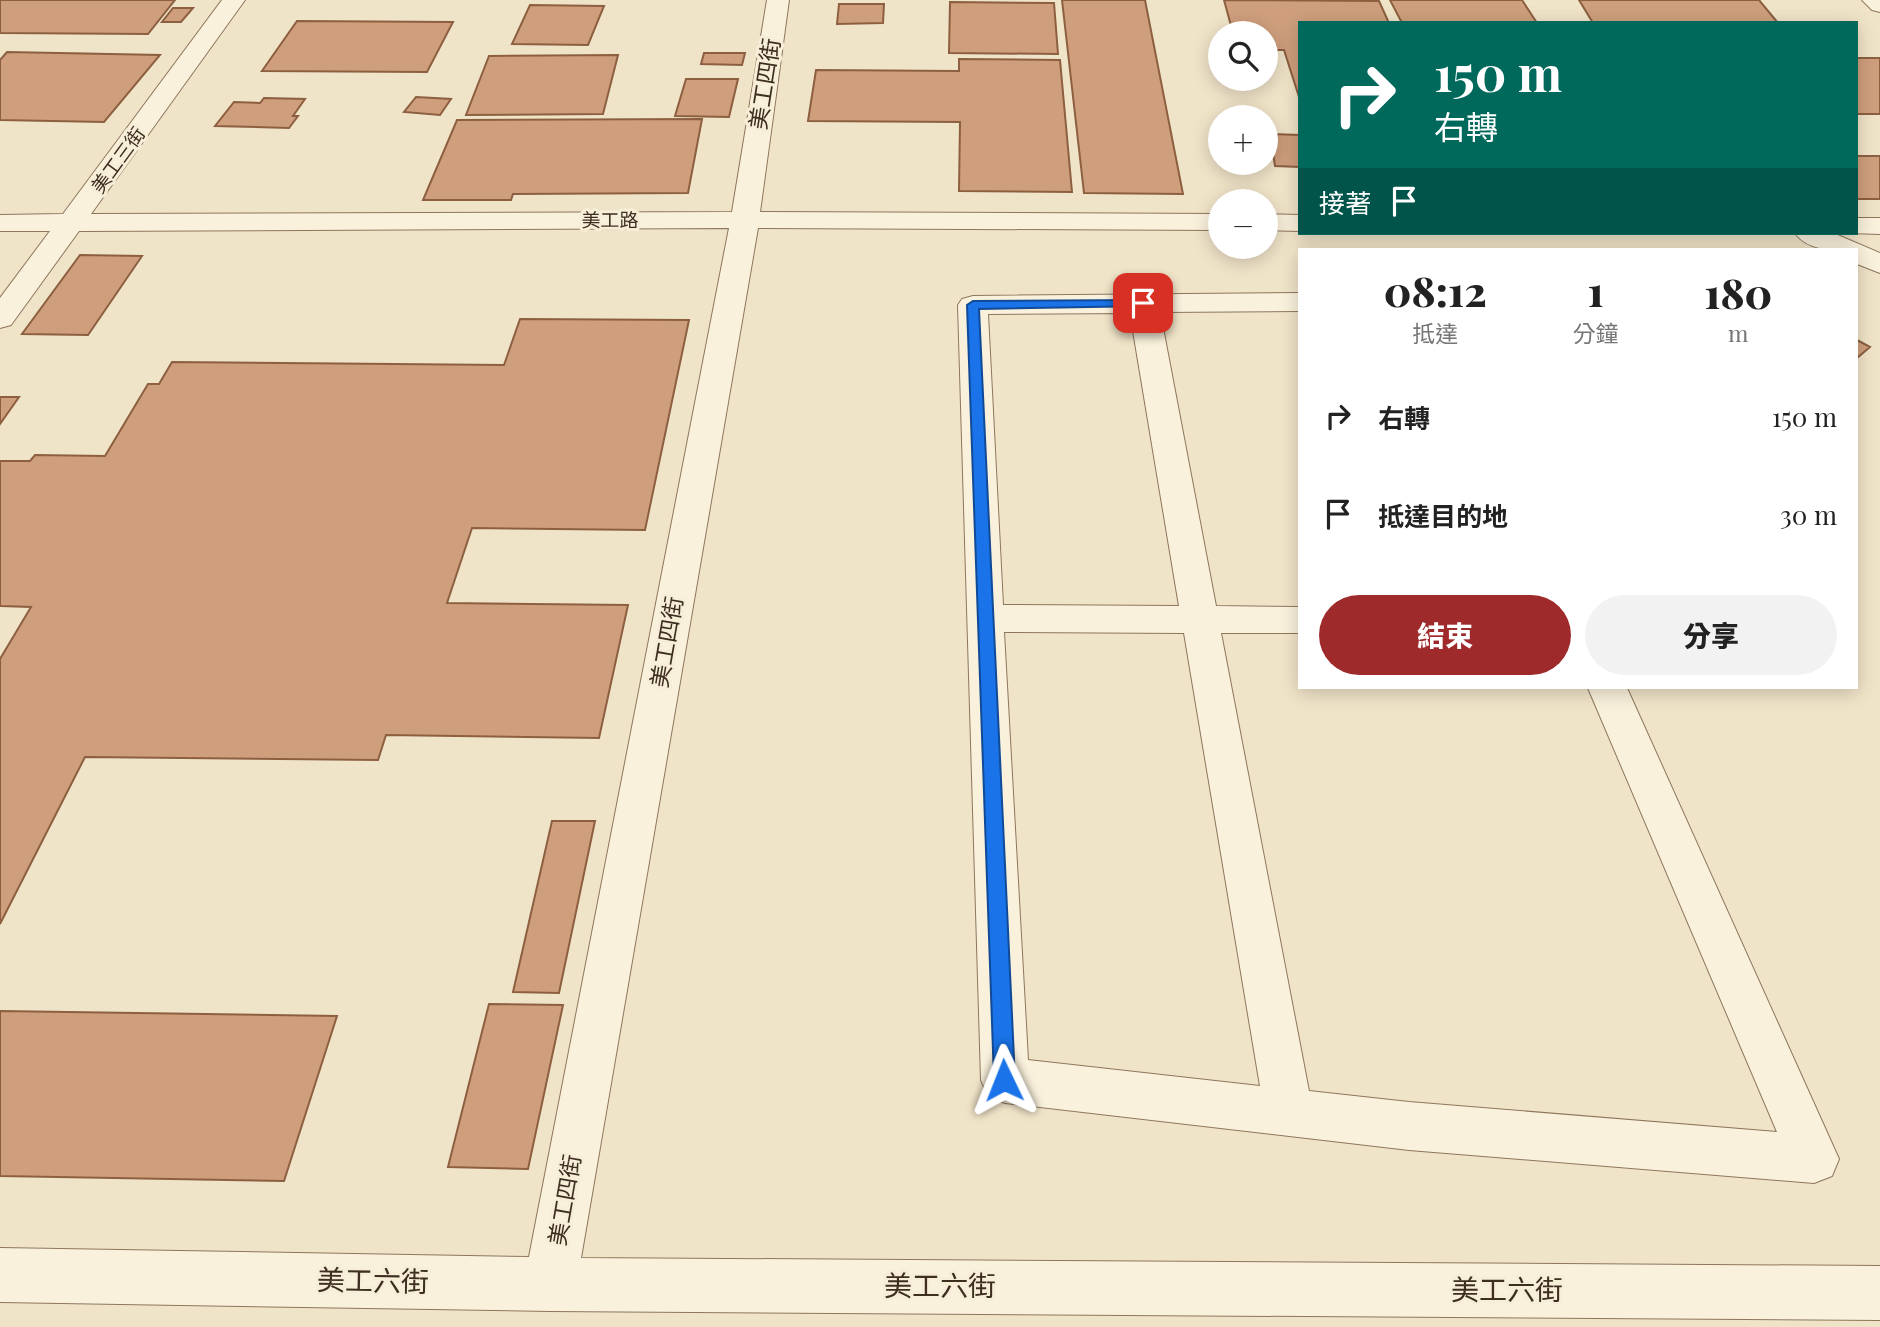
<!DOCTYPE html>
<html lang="zh-TW">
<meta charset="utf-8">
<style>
body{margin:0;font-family:"Playfair Display","Noto Sans TC",serif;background:#f2f2f2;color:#222;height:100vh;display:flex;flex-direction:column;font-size:26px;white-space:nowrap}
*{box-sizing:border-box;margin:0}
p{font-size:23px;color:#767676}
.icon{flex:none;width:38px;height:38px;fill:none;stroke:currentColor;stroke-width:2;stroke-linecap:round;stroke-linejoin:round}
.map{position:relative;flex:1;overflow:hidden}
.details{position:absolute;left:1298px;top:248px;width:560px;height:441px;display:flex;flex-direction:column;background:#fff;border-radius:0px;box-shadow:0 4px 18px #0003}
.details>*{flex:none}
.hud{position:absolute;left:1298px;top:21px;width:560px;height:214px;border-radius:0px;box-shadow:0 4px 18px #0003;background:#00695c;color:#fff;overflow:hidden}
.tools{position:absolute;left:1208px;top:21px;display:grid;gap:14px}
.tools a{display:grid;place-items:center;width:70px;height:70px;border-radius:50%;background:#fff;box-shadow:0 4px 18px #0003;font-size:35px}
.pin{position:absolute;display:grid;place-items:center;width:60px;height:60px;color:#fff;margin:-30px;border-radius:14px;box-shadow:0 4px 10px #0006}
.me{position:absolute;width:77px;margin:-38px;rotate:358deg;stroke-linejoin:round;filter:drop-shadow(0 0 5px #0008)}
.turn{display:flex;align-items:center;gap:24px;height:147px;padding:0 21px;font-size:32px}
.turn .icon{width:91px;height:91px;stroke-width:2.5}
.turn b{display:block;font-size:49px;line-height:60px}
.then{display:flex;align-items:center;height:66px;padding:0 21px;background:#0003;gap:14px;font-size:26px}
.eta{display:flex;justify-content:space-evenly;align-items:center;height:119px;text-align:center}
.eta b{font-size:42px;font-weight:800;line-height:49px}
.button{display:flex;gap:14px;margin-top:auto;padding:14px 21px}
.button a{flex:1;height:80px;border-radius:42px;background:#9e2a2b;color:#fff;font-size:28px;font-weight:800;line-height:80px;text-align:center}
.button a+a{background:#f2f2f2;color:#222}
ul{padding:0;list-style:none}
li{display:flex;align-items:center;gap:21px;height:98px;padding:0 21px}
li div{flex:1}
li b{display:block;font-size:26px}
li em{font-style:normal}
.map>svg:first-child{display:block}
</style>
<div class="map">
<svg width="1880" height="1327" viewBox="0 0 1880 1327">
<rect width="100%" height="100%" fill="#f0e4c8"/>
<path fill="#cf9f7d" stroke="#8d5f41" stroke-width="2" d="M0,0H175L148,34L0,33Z
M1062,0H1145L1183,194L1084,193Z
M1224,0L1379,1L1389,23H1300L1299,97L1284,50H1265V33H1233Z
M1390,0H1522L1537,23H1402Z
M1579,0H1759L1778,23H1593Z
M950,2L1054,3L1058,54L949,53Z
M839,4H884L883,23L837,24Z
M530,5L604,6L588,45L512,44Z
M173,8H193L181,22H162Z
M297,21L453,22L427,72L262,71Z
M7,52L160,55L104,122L0,120V60Z
M704,53H745L742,65L701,64Z
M618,55L603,114L466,115L489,56Z
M1857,58H1880V114H1857Z
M959,59L1060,60L1072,192L959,191L960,122L808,121L816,70L959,71Z
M686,79H738L729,117L675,116Z
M416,97L451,99L440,115L404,112Z
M264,98L305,99L293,116H298L289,128L215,126L234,102L260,103Z
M702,119L688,193L513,194L511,200H423L457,120Z
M1270,134L1300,135V167L1275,166Z
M1857,156H1880V199H1857Z
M80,255L142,256L88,335L22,334Z
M520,319L689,320L645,530L472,528L447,603L628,605L599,738L386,735L378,760L85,757L0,924V659L31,607L0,606V461H30L35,455L105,456L148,384H159L172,362L504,365Z
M1857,340L1870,347L1857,358Z
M0,397H19L0,424Z
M552,821H595L559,993L513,992Z
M489,1004L563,1005L528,1169L448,1167Z
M0,1011L337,1016L284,1181L0,1176Z"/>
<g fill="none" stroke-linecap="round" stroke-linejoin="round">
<defs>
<path id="street" d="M222,0H245L91,214L732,212L767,0H789L760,212L1220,214V230L758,228L581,1258L1880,1266V1320L550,1311L0,1302V1248L529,1257L729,228L79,231L11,325L0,328V298L50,231H0V215L63,214Z
M1862,0H1880V12L1872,10Z
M1265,214L1300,215V231L1265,230Z
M1857,218H1880V234L1850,233H1857Z
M1795,233H1833L1880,253V273L1857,264V250C1836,250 1808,252 1795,233Z
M1300,293V311L1160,312L1216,606L1300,607V633H1221L1309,1091L1409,1102L1777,1132L1588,688H1627L1839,1159L1832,1176L1814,1183L1409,1150L1005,1103L988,1096L981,1080L958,305L962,299L973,296ZM1130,313L1179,606L1003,605L988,314ZM1004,632L1184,633L1260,1086L1028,1060Z"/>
</defs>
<use href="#street" stroke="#8d765c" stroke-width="2"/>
<use href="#street" fill="#faf1dc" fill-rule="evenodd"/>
</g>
<path fill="#1a73e8" stroke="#114b97" stroke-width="2" d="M1143,300L1148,301V306L979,309L1015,1080L1012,1086L1004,1089L997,1086L994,1080L967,305L973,301Z"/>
<g text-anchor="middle" stroke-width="6" stroke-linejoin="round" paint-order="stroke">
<g font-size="19" fill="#3d2e20" stroke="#f7eed8">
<text transform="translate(118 160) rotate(-54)" y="7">美工三街</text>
<text x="610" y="227">美工路</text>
</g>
<g font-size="23" fill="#3d2e20" stroke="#f7eed8">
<text transform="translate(765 84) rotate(-81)" y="8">美工四街</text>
<text transform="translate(667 642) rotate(-80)" y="8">美工四街</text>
<text transform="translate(565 1200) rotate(-80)" y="8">美工四街</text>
</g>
<g font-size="28" fill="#3d2e20" stroke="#f7eed8">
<text transform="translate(373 1281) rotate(1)" y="10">美工六街</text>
<text x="940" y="1296">美工六街</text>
<text x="1507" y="1300">美工六街</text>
</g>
</g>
</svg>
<div class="tools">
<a><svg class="icon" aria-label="search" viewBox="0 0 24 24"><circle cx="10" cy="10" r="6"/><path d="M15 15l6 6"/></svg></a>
<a>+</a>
<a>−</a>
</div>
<div class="pin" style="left:1143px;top:303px;background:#d93025"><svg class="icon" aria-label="arrive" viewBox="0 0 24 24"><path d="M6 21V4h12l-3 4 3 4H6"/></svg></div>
<svg class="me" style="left:1004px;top:1080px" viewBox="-20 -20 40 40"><path d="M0-17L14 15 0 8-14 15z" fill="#1a73e8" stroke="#fff" stroke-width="4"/></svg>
<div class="hud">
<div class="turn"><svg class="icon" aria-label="right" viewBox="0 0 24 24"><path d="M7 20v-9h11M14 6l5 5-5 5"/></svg><div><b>150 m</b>右轉</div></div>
<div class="then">接著<svg class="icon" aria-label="arrive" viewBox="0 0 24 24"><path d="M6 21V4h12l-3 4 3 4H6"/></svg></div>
</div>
<section class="details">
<div class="eta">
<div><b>08:12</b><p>抵達</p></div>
<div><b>1</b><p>分鐘</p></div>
<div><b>180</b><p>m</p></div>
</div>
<ul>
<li><svg class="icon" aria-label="right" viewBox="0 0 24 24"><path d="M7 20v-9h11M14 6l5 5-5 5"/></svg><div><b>右轉</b></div><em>150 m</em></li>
<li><svg class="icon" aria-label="arrive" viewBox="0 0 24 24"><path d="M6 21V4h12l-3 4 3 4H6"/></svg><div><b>抵達目的地</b></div><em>30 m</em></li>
</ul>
<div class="button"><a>結束</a><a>分享</a></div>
</section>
</div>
